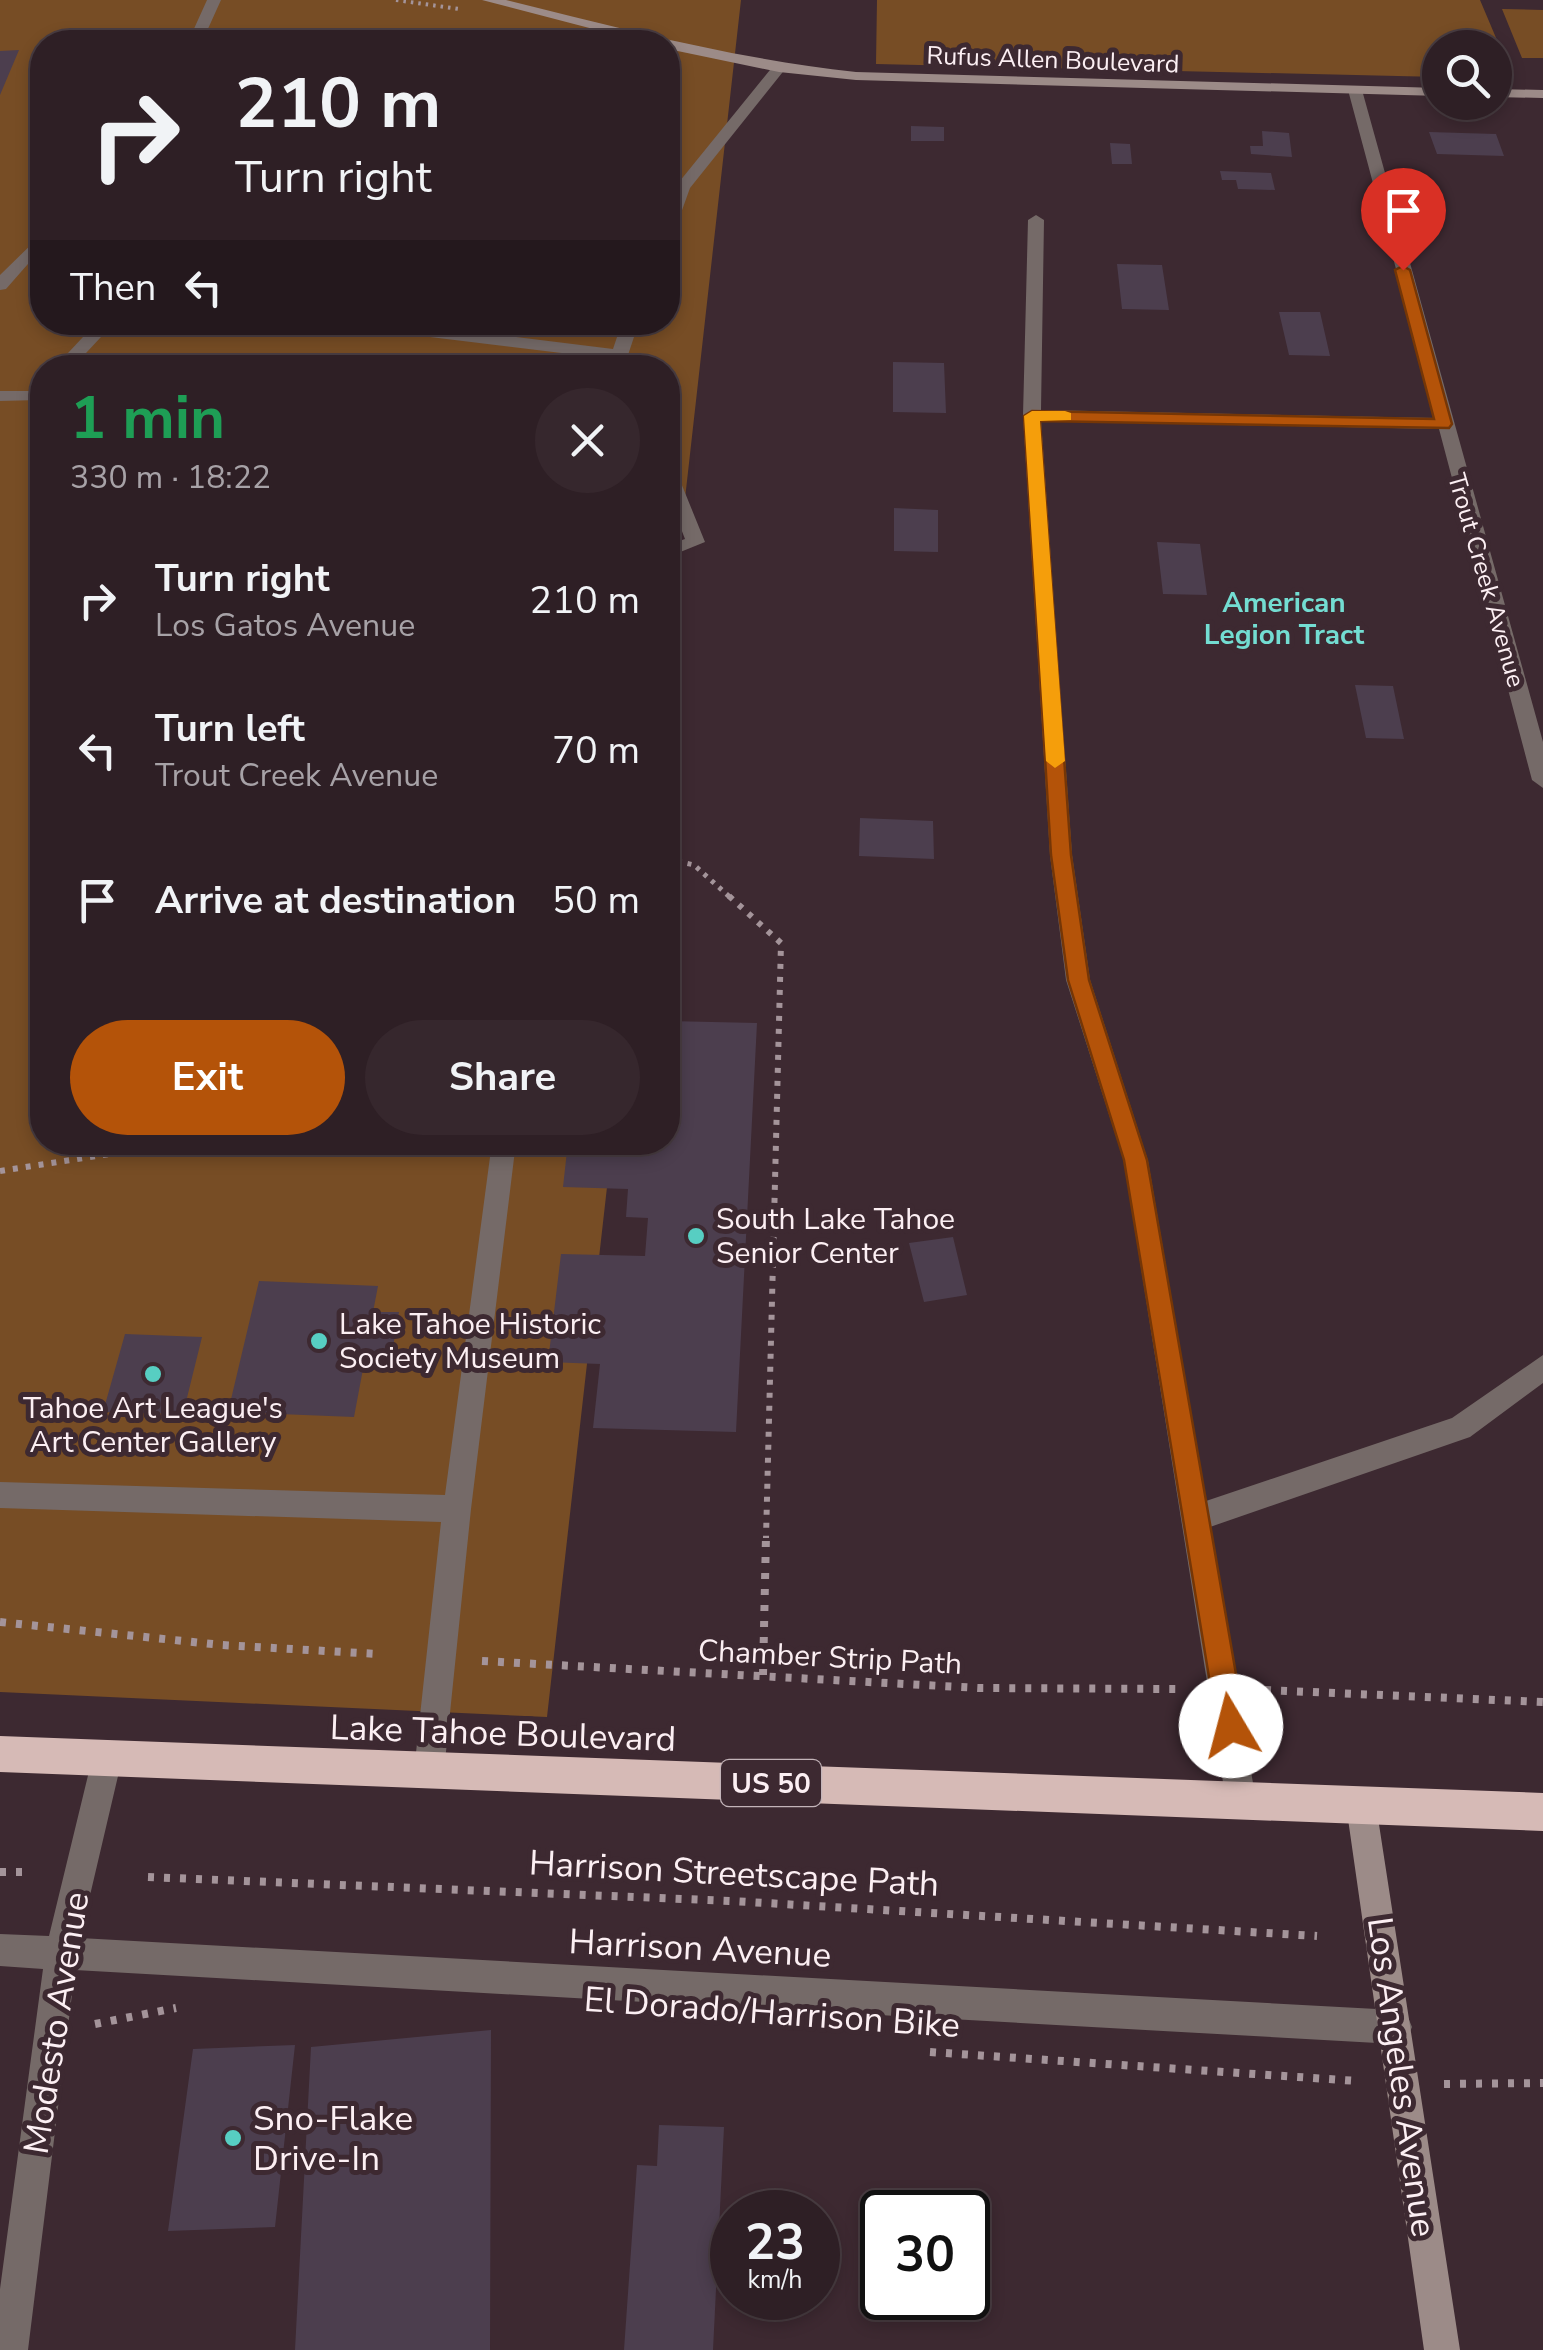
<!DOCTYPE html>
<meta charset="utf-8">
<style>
body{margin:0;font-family:"Nunito Sans",sans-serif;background:#36272d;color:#f1f3f6;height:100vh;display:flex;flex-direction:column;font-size:38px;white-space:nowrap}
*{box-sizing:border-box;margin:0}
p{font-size:32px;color:#a7a2a7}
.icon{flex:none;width:55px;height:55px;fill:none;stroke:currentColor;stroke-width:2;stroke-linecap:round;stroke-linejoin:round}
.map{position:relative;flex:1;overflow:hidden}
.side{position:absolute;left:30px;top:355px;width:650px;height:800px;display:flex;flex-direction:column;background:#2e1f25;border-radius:40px;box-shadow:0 5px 15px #0003,0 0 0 2px #493d42}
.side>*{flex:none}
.guide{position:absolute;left:30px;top:30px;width:650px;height:305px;border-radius:40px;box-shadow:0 5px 15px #0003,0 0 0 2px #493d42;background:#2e1f25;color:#f1f3f6;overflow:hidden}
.tools{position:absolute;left:1422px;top:30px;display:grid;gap:20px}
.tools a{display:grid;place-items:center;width:90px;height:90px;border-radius:50%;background:#2e1f25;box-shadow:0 5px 15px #0003,0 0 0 2px #493d42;font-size:50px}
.speed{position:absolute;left:710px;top:2190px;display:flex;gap:20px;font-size:50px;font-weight:700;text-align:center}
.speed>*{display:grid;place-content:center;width:130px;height:130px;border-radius:50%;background:#2e1f25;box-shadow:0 5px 15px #0003,0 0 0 2px #493d42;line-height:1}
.speed small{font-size:25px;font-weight:400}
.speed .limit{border:5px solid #111;border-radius:15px;background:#fff;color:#111}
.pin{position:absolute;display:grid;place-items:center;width:85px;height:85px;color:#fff;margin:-102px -42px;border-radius:50% 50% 50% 0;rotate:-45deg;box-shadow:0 0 10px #0007}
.pin .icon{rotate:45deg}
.me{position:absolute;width:110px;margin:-55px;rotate:352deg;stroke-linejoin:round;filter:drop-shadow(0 0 8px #0008)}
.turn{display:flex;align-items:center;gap:35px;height:210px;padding:0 40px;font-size:45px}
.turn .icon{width:130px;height:130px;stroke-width:2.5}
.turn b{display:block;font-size:70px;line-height:85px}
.then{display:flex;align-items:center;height:95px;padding:0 40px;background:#0003;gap:20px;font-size:38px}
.round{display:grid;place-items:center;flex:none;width:105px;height:105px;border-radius:52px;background:#36272d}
.head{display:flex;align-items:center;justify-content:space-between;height:170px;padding:0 40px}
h1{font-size:60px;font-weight:700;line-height:75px;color:#1e9e55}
.button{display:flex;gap:20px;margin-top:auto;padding:20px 40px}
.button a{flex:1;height:115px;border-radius:60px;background:#b45309;color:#fff;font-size:40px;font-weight:700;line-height:115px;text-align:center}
.button a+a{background:#36272d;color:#f1f3f6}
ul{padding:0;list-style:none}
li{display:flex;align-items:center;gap:30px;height:150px;padding:0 40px}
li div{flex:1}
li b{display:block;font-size:38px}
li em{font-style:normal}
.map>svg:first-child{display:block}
</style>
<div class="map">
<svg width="1543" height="2350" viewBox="0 0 1543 2350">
<rect width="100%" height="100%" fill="#3d2931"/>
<path fill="#774d25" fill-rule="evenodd" d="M0,0H741L668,650V368H42V1142L612,1143L547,1717L0,1692ZM42,42H668V322H42Z
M877,0H1480L1513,78H1495V48H1440V77L876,64Z
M1502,9L1543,10V58H1522Z"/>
<path fill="#4c3e4e" d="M19,50L0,95V51Z
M911,126L944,127V141H911Z
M1262,131L1289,133L1292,157L1251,154L1250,146H1263Z
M1429,132L1496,134L1504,156L1437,154Z
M1110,143L1130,144L1132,164H1112Z
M1220,171L1271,173L1275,190L1238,189L1236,180H1222Z
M1117,264L1162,265L1169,310L1122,309Z
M1279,312H1320L1330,356L1289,355Z
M893,362L944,363L946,413L893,412Z
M894,508L938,510V552L894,551Z
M1157,542L1200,544L1207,595L1163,594Z
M1355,685L1393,686L1404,739L1366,738Z
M860,818L933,821L934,859L859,856Z
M668,1021L757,1023L736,1432L593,1428L600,1364L548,1362L561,1254L645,1256L648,1218L626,1217L628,1189L563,1187L568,1142H668Z
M953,1237L967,1295L924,1302L909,1243Z
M259,1281L378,1286L373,1312H399L389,1370L363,1369L354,1417L228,1412Z
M125,1334L202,1337L183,1414L103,1412Z
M491,2030L490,2350H295L311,2047Z
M295,2045L275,2227L168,2231L193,2049Z
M659,2125L724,2127L713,2350H624L637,2165L657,2166Z"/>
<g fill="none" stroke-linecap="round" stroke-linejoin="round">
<path stroke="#a4949a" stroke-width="4" stroke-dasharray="2.5 5" stroke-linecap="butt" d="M396,0L459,9"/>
<path stroke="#a4949a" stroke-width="5" stroke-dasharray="4 6" stroke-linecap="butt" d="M668,859L694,865L732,899"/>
<path stroke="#a4949a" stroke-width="6" stroke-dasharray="5 8" stroke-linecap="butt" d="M729,896L781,943L766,1538
M0,1171L123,1152L137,1142"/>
<path stroke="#a4949a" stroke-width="8" stroke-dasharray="6 10" stroke-linecap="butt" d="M0,1622L222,1645L378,1654
M482,1661L979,1688L1178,1689
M763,1675L766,1536
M1265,1690L1543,1702
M0,1872H23
M148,1877L732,1901L1317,1936
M95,2024L176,2008
M930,2052L1357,2081
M1444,2084L1543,2083"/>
<path fill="#756a68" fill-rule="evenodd" d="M207,0H221L202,42H188Z
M774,65L786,68L690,188L676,227L668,232V207L675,187Z
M42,234V248L6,289L0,290V275Z
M97,322H115L72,368H54Z
M340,322H394L613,349L622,322H639L628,355L619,360L348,327Z
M42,383L40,400L0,401V391H29Z
M668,467L677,473L705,542L668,557V545L685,539L668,495Z
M492,1142H516L471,1509L444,1771L440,1782L429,1786L418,1782L414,1771L441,1522L0,1508V1482L445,1495Z"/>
<path fill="#756a68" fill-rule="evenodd" d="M1355,86L1362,90L1543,742V788L1532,780L1439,429L1041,421L1072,855L1090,980L1148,1161L1206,1501L1452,1418L1543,1355V1383L1470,1437L1210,1527L1256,1801L1252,1812L1241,1816L1230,1812L1226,1801L1124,1161L1066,980L1050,855L1023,415L1028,220L1036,215L1044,220L1041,410L1436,418L1348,90Z
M107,1744L118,1748L122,1759L80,1938L1395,2010L1407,2015L1412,2027L1407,2039L1395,2044L75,1970L28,2350H0V2289L43,1969L0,1966V1934L49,1936L92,1759L96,1748Z"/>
<path fill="#9c8b88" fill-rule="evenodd" d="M482,0H506C623,29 735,59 856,72L1440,88V96L856,80L779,72L668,49V42H643Z
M1495,89L1543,90V98L1495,97Z
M1361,1790L1372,1794L1376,1805L1460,2350H1424L1346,1805L1350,1794Z"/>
<path fill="#d6bab6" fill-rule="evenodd" d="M0,1736L1543,1793V1831L0,1772Z"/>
</g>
<path fill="#b45309" stroke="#753606" stroke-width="2.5" d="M1403,266L1410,270L1452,424L1449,428L1040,421L1071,855L1089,980L1147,1160L1245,1726L1240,1736L1231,1740L1221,1736L1217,1726L1124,1160L1068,980L1051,855L1024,416L1032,411L1434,419L1395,270Z"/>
<path fill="#f59e0b" d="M1065,411L1071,413V420L1040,421L1065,761L1055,768L1046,761L1024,416L1032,411Z"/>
<g fill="#57cec2" stroke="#3d2931" stroke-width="4">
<circle cx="696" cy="1236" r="10"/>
<circle cx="319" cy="1341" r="10"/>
<circle cx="153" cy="1374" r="10"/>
<circle cx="233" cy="2138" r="10"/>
</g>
<g text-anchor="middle" stroke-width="10" stroke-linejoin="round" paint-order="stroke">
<g font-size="25" fill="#fceff3" stroke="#3d2931">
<text transform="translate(1053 59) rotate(2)" y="9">Rufus Allen Boulevard</text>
<text transform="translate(1487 580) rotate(74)" y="9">Trout Creek Avenue</text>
</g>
<g font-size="28" font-weight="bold" fill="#73ddd2" stroke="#3d2931">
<text x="1284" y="612">American<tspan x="1284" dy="32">Legion Tract</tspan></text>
</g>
<rect fill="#3d2931" stroke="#c3b4b9" stroke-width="2.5" x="721" y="1760" width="100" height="46" rx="8"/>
<g font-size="28" font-weight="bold" fill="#fceff3">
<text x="771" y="1793">US 50</text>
</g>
<g font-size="30" fill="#fceff3" stroke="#3d2931" text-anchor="start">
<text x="716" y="1229">South Lake Tahoe<tspan x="716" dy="34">Senior Center</tspan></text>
<text x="339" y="1334">Lake Tahoe Historic<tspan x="339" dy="34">Society Museum</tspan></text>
<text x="153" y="1418" text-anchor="middle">Tahoe Art League's<tspan x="153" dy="34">Art Center Gallery</tspan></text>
</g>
<g font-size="30" fill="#fceff3" stroke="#3d2931">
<text transform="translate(830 1657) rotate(3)" y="10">Chamber Strip Path</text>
</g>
<g font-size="35" fill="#fceff3" stroke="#3d2931">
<text transform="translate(503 1733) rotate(2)" y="12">Lake Tahoe Boulevard</text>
<text transform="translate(734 1873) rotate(3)" y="12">Harrison Streetscape Path</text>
<text transform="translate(700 1948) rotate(3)" y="12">Harrison Avenue</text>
<text transform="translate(772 2012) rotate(4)" y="12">El Dorado/Harrison Bike</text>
<text transform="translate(56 2023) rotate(-81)" y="12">Modesto Avenue</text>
<text transform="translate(1402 2077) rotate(82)" y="12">Los Angeles Avenue</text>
</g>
<g font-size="35" fill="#fceff3" stroke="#3d2931" text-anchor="start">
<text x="253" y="2130">Sno-Flake<tspan x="253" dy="40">Drive-In</tspan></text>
</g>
</g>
</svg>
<div class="tools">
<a><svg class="icon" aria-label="search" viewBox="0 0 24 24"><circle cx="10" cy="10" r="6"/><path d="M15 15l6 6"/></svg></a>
</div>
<div class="speed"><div>23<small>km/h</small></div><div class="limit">30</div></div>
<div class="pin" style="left:1403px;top:270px;background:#d93025"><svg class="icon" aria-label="arrive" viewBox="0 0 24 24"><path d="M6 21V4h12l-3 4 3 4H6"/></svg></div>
<svg class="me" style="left:1231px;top:1726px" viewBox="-20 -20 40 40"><circle r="19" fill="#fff"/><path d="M0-13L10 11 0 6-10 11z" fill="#b45309"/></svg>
<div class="guide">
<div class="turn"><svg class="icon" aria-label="right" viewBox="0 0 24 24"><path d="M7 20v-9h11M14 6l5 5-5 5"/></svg><div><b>210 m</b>Turn right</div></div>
<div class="then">Then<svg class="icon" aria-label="left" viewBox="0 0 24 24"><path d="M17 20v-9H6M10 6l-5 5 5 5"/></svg></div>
</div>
<section class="side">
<div class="head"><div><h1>1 min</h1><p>330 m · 18:22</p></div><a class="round"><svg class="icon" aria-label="close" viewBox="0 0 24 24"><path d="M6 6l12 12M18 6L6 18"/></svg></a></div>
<ul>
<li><svg class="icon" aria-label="right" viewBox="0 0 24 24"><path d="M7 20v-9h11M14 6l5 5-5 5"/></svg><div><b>Turn right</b><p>Los Gatos Avenue</p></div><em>210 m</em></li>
<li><svg class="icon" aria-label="left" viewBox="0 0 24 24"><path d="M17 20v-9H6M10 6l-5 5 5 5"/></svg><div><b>Turn left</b><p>Trout Creek Avenue</p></div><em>70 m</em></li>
<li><svg class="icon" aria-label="arrive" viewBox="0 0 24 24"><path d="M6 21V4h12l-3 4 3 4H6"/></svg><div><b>Arrive at destination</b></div><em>50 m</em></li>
</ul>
<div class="button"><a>Exit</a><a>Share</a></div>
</section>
</div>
